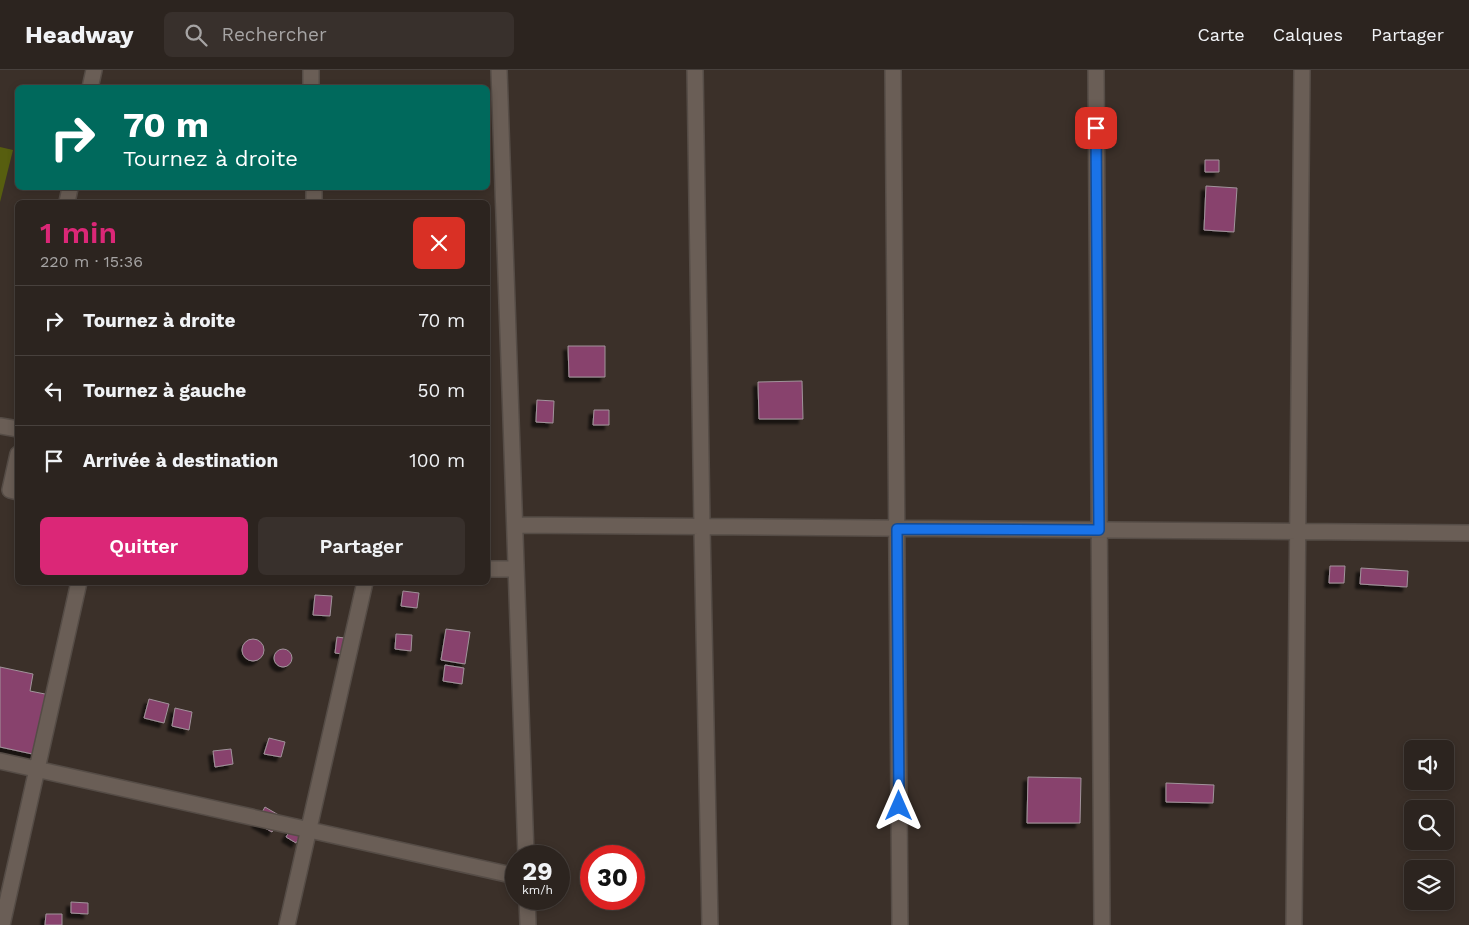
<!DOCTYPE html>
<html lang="fr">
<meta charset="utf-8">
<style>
body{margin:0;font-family:"Work Sans",sans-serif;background:#38302c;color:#f1f3f6;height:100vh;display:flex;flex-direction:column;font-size:19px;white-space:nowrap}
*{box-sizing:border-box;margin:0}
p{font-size:16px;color:#a6a4a4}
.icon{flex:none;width:28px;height:28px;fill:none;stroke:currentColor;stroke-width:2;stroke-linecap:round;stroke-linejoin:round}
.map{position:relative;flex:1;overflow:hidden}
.panel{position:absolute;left:15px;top:130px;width:475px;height:385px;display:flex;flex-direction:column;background:#2c241f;border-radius:8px;box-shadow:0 2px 8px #0003,0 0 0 1px #48413d}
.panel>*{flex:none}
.top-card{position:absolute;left:15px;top:15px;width:475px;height:105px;border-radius:8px;box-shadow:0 2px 8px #0003,0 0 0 1px #48413d;background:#00695c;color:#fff;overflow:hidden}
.buttons{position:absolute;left:1404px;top:670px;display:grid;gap:10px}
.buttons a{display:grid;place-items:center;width:50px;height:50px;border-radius:8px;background:#2c241f;box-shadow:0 2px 8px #0003,0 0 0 1px #48413d;font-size:25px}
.speed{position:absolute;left:505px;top:775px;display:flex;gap:10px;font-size:25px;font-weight:700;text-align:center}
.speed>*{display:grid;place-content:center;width:65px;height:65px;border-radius:50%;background:#2c241f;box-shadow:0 2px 8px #0003,0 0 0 1px #48413d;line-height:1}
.speed small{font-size:12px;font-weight:400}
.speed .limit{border:8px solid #d22;background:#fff;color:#111}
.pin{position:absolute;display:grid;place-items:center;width:42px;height:42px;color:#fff;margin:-21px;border-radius:10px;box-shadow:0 2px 8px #0006}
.me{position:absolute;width:55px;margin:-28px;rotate:0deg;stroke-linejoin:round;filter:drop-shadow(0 0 4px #0008)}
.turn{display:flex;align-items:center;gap:18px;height:105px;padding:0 25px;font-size:22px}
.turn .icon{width:65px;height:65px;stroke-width:2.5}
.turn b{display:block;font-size:35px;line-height:42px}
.round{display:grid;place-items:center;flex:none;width:52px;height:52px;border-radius:8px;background:#38302c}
.head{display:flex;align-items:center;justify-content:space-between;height:85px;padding:0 25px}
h1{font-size:30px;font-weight:600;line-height:38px;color:#db2777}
.action{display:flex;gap:10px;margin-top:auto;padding:10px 25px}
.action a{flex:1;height:58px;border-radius:8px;background:#db2777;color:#fff;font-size:20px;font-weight:600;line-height:58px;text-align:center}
.action a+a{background:#38302c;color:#f1f3f6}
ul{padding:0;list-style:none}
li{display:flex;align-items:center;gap:15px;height:70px;padding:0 25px;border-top:1px solid #48413d}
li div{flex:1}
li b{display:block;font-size:19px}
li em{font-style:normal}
header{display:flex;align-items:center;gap:30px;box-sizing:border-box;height:70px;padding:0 25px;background:#2c241f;border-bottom:1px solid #48413d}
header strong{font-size:24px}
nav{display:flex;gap:28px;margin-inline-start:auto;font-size:18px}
.search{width:350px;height:45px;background:#38302c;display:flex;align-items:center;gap:12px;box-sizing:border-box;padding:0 18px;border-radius:8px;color:#a6a4a4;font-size:19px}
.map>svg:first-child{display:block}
</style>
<header>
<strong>Headway</strong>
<div class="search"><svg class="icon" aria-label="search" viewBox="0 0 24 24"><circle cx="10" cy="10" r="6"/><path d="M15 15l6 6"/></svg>Rechercher</div>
<nav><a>Carte</a><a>Calques</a><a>Partager</a></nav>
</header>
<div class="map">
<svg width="1469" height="855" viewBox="0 0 1469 855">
<defs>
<filter id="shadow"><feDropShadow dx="-4.5" dy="4.5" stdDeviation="1" flood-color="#0009"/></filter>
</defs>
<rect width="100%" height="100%" fill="#3b3029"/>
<path fill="#575e0f" d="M0,77L13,80L0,132Z"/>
<path fill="#88436d" stroke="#a1939b" filter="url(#shadow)" d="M1205,90H1219V102H1205Z
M1206,116L1237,118L1234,162L1204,160Z
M568,276H605V307H569Z
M802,311L803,349H759L758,312Z
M537,330L554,331L553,353L536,352Z
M594,340H609V355H593Z
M1330,496H1345L1344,513H1329Z
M1361,498L1408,501L1407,517L1360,514Z
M403,521L419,523L417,538L401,536Z
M315,525L332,526L330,546L313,545Z
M446,559L470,562L465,594L441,590Z
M396,564L412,565L411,581L395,579Z
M337,567L352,569L350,585L335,583Z
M242 580a11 11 0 1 1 22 0a11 11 0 1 1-22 0Z
M274 588a9 9 0 1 1 18 0a9 9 0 1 1-18 0Z
M445,595L464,598L462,614L443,611Z
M0,597L33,604L30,621L50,625L37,685L0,677Z
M149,629L169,634L164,653L144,648Z
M175,638L192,642L189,660L172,656Z
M269,668L285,672L281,687L264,684Z
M231,679L233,694L215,697L213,681Z
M1028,707L1081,708L1080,753H1027Z
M1166,713L1214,715L1213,733L1166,732Z
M265,737L282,747L272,762L256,753Z
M294,754L304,760L296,773L286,767Z
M71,832L88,833V844L71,843Z
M46,844H62V855H45Z"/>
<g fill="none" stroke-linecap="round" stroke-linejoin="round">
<defs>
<path id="minor" d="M311,0V18
M499,0L526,786
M695,0L702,457L710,855
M893,0L900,855
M1096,0L1102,855
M90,18L94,0
M314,118V132
M67,132L70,118
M0,356L18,359
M18,384L10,420L18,422
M515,455L1469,463
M488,499H516
M0,691L516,806
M527,829L528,855
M2,855L79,512
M287,855L365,512
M1294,855L1302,0"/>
</defs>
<use href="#minor" stroke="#554c46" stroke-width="18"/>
<use href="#minor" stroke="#6a5e56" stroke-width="15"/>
</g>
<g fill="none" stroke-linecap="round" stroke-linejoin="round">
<defs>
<path id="route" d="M899,736L897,459L1099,460L1096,58"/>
</defs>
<use href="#route" stroke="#114b97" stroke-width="12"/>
<use href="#route" stroke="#1a73e8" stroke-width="9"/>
</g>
</svg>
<div class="buttons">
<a><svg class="icon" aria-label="sound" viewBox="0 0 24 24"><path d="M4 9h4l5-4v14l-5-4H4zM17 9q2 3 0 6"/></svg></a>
<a><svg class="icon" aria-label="search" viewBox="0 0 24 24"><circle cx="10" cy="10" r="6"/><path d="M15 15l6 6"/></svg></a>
<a><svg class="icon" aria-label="layers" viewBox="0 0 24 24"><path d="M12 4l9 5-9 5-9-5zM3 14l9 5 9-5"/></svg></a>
</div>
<div class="speed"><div>29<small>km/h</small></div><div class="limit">30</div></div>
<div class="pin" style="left:1096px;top:58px;background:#d93025"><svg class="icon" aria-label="arrive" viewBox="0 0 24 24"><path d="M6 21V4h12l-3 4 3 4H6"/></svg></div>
<svg class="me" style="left:899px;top:736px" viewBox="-20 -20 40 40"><path d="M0-17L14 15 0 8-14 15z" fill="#1a73e8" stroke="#fff" stroke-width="4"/></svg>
<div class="top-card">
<div class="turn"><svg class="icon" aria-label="right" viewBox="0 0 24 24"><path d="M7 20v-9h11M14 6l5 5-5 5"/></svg><div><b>70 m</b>Tournez à droite</div></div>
</div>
<section class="panel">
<div class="head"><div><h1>1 min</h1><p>220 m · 15:36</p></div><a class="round" style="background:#d93025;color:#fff"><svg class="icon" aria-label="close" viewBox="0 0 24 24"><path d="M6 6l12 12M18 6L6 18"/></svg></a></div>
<ul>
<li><svg class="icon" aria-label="right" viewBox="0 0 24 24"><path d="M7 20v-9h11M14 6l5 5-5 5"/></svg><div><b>Tournez à droite</b></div><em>70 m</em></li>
<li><svg class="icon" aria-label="left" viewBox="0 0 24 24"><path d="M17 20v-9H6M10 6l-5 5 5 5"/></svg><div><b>Tournez à gauche</b></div><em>50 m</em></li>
<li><svg class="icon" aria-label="arrive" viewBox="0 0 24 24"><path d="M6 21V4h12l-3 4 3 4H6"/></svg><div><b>Arrivée à destination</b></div><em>100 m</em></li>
</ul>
<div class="action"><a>Quitter</a><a>Partager</a></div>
</section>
</div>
